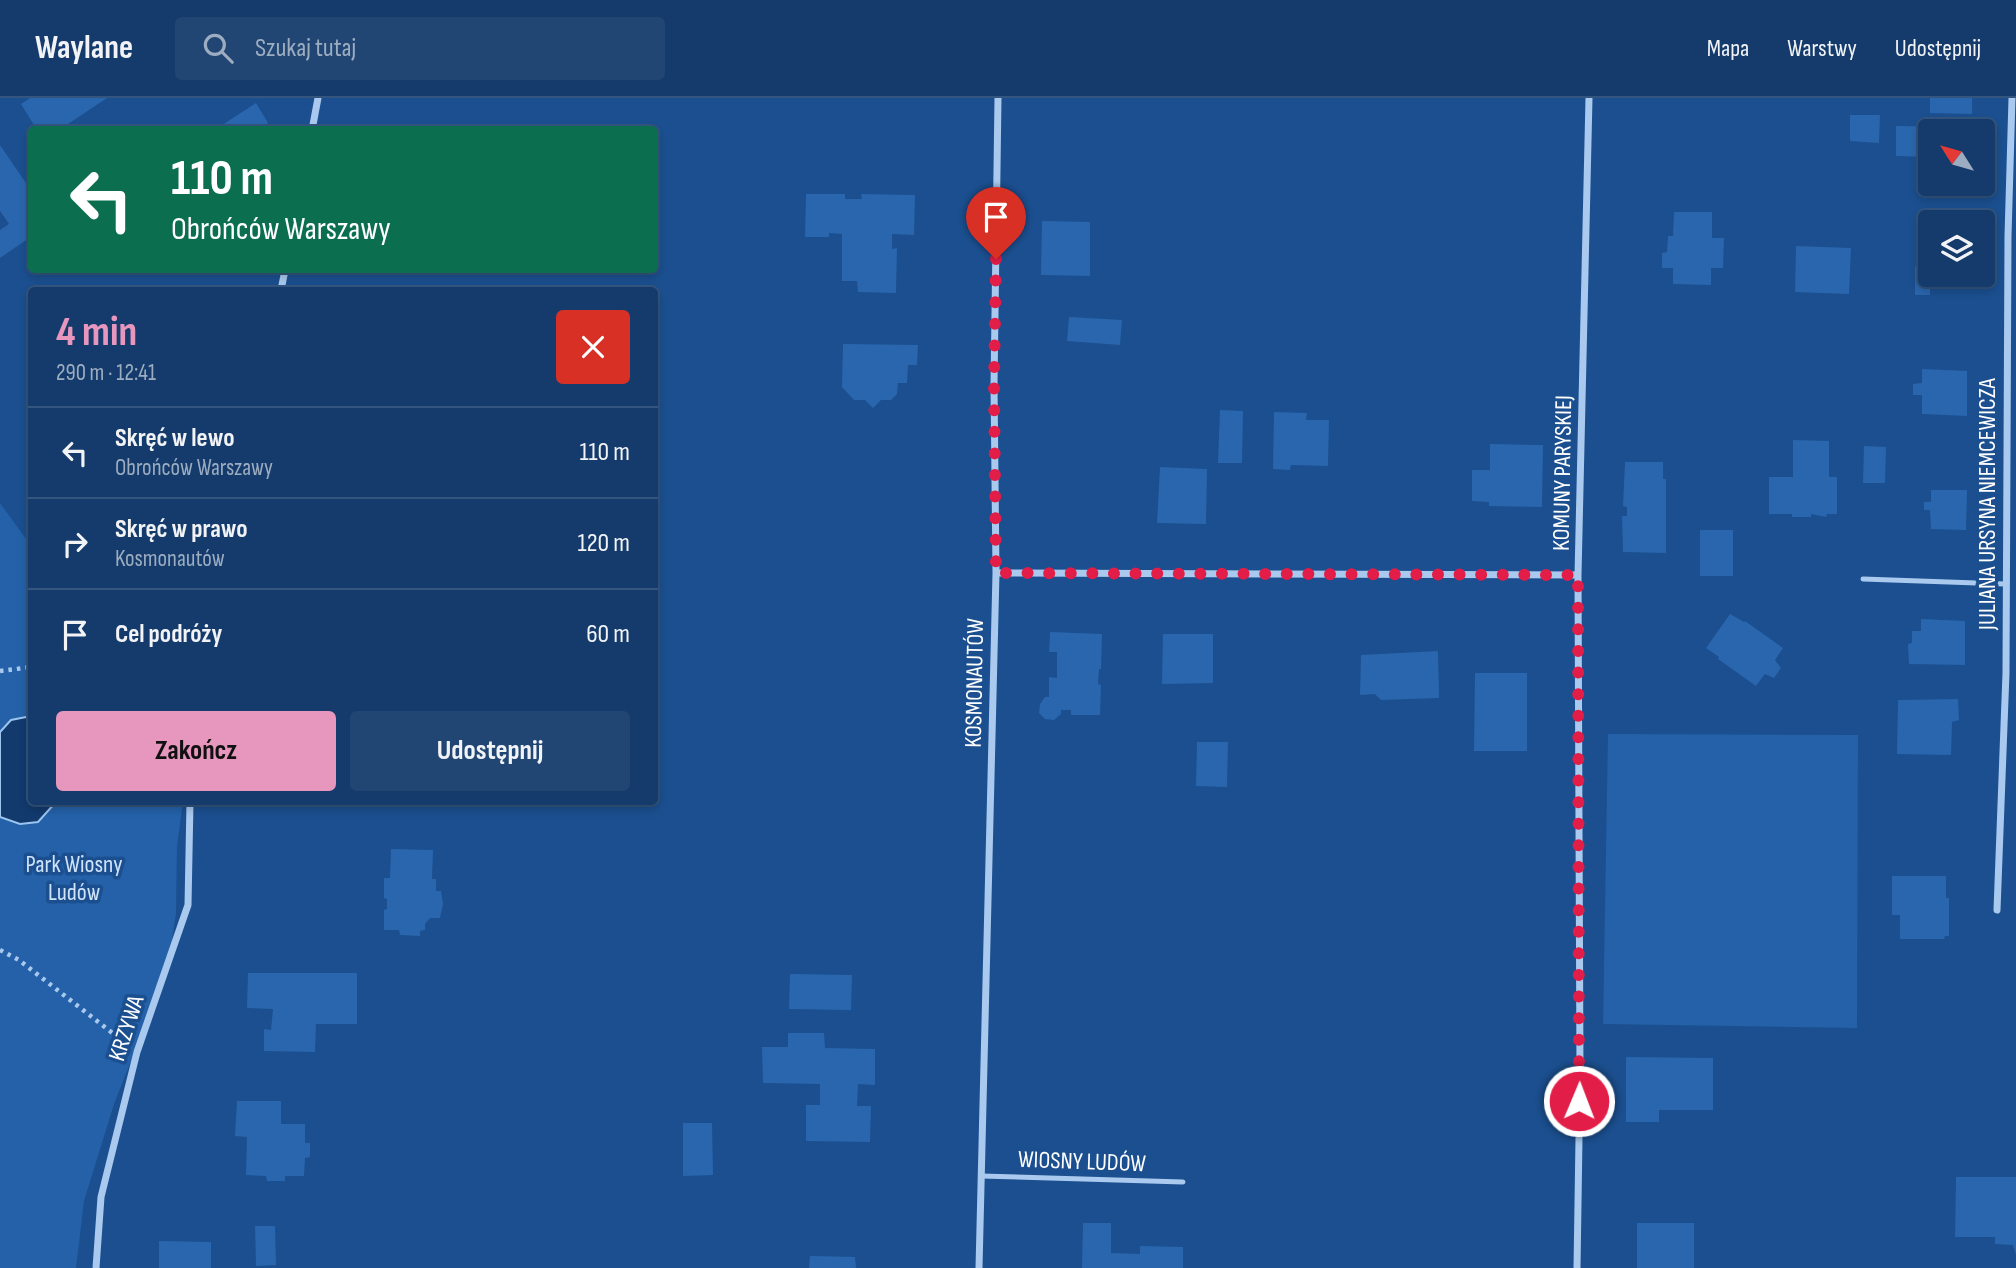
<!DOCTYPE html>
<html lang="pl">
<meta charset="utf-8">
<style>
body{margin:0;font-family:"Sofia Sans Condensed",sans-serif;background:#214673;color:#f1f3f6;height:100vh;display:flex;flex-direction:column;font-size:26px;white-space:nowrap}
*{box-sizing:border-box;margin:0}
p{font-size:23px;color:#9dadc1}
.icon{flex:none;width:38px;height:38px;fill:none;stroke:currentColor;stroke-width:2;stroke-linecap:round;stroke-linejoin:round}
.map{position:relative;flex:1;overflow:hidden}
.details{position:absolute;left:28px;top:189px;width:630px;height:518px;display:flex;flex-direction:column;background:#143b6b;border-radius:7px;box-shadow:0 4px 10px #0003,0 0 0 2px #33557e}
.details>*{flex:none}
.banner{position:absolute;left:28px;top:28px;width:630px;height:147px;border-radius:7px;box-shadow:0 4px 10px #0003,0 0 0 2px #33557e;background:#0b6e4f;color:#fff;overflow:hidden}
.needle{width:46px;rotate:307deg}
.controls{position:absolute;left:1918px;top:21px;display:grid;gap:14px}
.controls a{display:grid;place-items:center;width:77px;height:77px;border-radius:7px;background:#143b6b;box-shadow:0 4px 10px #0003,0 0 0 2px #33557e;font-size:35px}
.pin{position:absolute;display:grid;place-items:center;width:60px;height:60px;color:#fff;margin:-72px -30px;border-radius:50% 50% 50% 0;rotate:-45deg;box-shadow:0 0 7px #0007}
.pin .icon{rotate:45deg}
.me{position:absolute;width:77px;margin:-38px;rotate:1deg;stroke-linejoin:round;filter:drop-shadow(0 0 5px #0008)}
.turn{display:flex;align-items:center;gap:24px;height:147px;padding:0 28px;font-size:32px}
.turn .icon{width:91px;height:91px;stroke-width:2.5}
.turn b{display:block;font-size:49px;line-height:60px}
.round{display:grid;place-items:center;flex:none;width:74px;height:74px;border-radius:7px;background:#214673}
.headline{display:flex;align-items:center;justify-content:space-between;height:119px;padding:0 28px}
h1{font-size:42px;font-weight:700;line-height:52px;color:#e797bd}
.button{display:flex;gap:14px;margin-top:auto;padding:14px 28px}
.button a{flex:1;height:80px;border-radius:7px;background:#e797bd;color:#111;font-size:28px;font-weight:700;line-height:80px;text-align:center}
.button a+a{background:#214673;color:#f1f3f6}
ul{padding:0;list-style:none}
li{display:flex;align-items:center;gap:21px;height:91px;padding:0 28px;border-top:2px solid #33557e}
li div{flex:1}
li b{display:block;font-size:26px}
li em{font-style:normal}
header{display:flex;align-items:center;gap:42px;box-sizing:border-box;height:98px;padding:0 35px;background:#143b6b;border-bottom:2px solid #33557e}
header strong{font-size:33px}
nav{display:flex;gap:38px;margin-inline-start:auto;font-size:24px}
.search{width:490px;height:63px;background:#214673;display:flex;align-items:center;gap:18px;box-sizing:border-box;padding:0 24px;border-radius:7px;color:#9dadc1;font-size:26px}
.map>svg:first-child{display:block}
</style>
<header>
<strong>Waylane</strong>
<div class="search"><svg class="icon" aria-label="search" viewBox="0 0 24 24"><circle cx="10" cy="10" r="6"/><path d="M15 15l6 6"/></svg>Szukaj tutaj</div>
<nav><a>Mapa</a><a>Warstwy</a><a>Udostępnij</a></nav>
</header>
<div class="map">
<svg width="2016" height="1170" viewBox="0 0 2016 1170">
<rect width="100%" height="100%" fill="#1b4f8f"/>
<path fill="#2461a8" d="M0,405L31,448L32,704H183L177,748L176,815L171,849L152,910L114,1006L84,1103L76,1170H0Z
M1608,636L1858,637L1857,930L1603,926Z"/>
<path fill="#123a6d" stroke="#9cc4f0" stroke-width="2" d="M26,619L31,621L32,704H56L38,724L20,726L0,719V634L11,622Z"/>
<path fill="#2a66ad" d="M30,0H107L59,32H37L21,6Z
M1930,0H1972V16L1930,15Z
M256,5L268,25L259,32H221L219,29Z
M1850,17H1880L1879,45L1850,43Z
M1896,28L1970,29V33H1930V59L1896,58Z
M0,47L32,94V138L0,160V132L9,126L0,113Z
M806,96H845V101H862L861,96L915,97L914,137L892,136V151L897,150L896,195L858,194L857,183H842V136L829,135V139H805Z
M1674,114H1712V140H1724L1723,170H1711V187L1673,186V170H1662V155L1667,154L1668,138H1673Z
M1042,123L1090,124V178L1041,177Z
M1926,145H1930V177H1970L1969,191L1930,190V197H1915V168H1925Z
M1796,148L1851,150L1849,196L1795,194Z
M410,172H463V177H410Z
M1069,219L1122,222L1120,247L1067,243Z
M843,246L918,247L917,267H908L907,285H898L897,296L891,302H881L873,310L865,302H854L842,289Z
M1922,271L1967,273V318L1922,316V297H1913V286L1922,285Z
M1220,312L1243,313L1242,365H1218Z
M1274,314L1307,315L1306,322H1329L1328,368L1291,367L1290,372L1273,371Z
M1793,342L1829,343V379H1837V416H1827L1826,419L1811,416V419H1792V416H1769V379H1793Z
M1490,346L1543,347L1542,409L1489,408V404L1472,403V372H1490Z
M1864,348L1886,349L1885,385H1863Z
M1625,364H1663V381H1666V455L1623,454L1622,418H1627V409L1623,408Z
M1160,369L1207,371L1206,426L1157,425Z
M1931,392H1967L1966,432L1931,431L1930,412H1924V404H1931Z
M1700,432H1733V478H1700Z
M1730,516L1744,524L1745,523L1783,550L1775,562L1781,570L1774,580L1765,576L1756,588L1718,561L1719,559L1706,550Z
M1921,521L1965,523V567L1909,566L1908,546L1912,545V533H1921Z
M1050,534L1102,536L1101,571H1099L1098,586L1101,587L1100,617H1071V612H1061V616L1054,622L1045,621L1039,615L1040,606L1045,599H1049V579L1057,580V554H1049Z
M1163,536H1213V585L1162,586Z
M1438,553L1439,600L1381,602L1375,596L1360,597L1361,557Z
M1475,575H1527V653H1474Z
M1958,601L1959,622L1952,624L1951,657L1897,656L1898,602Z
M1197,644H1228L1227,689L1196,688Z
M391,751L433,752L432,781H436V793H441L443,806L440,820H430L425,826V832L420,833V838L400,837L399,832H384V812L387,811V801L384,800V780H390Z
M1892,778H1946V800H1949V838H1945L1944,841H1900V817H1892Z
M248,875H357V926H316L315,954L264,953V931L271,932L273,911L247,910Z
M790,876L852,877L851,912L789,911Z
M788,935H824L825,950L875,951V987L858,986L857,1008H871L870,1044L806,1043V1007H820V986L763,985L762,949H788Z
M1626,959L1713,960V1012H1659V1024H1626Z
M237,1003H281V1026H305V1045H310V1059L305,1060L304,1078H285V1083H267L266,1078L246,1077L247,1039L235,1038Z
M683,1025H712L713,1077L683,1078Z
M1956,1079H2016V1157L2013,1147L1995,1146V1139H1955Z
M1083,1125H1111V1155L1140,1156V1148L1183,1149V1170H1082Z
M1637,1125H1694V1170H1637Z
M255,1128H275L276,1167L256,1168Z
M159,1143L211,1144V1170H159Z
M810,1158L855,1159L856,1170H809Z"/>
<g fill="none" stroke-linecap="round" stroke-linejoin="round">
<path stroke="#a9c9ee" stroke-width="4.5" stroke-dasharray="3.5 5" stroke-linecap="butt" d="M0,573L32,569
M0,852L19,862L120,941"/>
<path stroke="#a9c9ee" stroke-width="5" d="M1863,481L2005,486
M981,1078L1183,1084"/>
<path stroke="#a9c9ee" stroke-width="7" d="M312,32L318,0
M281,192L285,172
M996,475L1578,477
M1997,812L2006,575L2008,138L2012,0
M96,1170L101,1099L137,954L188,807L190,704
M979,1170L996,475L994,287L998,0
M1577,1170L1580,975L1578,477L1589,0"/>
</g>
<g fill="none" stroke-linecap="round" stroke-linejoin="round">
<path stroke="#e11d48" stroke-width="12" stroke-dasharray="0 21.6" d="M996,161L994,287L996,475L1578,477L1579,1003"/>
</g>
<g text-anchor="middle" stroke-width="7" stroke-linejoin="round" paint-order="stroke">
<g font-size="24" fill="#fff" stroke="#1b4f8f">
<text transform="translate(1562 375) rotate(-89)" y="8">KOMUNY PARYSKIEJ</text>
<text transform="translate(1987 406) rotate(-90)" y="8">JULIANA URSYNA NIEMCEWICZA</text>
<text transform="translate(974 585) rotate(-89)" y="8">KOSMONAUTÓW</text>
<text transform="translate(126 930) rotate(-72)" y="8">KRZYWA</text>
<text transform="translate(1082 1063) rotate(2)" y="8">WIOSNY LUDÓW</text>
</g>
<g font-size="24" fill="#cfe3fa" stroke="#1b4f8f">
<text x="74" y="774">Park Wiosny<tspan x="74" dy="28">Ludów</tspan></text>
</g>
</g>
</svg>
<div class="controls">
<a><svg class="needle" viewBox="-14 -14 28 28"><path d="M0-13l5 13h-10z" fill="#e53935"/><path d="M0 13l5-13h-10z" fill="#9dadc1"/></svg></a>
<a><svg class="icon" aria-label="layers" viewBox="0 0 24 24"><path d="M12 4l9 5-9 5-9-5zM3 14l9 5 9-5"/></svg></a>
</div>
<div class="pin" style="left:996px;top:161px;background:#d93025"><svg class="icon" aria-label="arrive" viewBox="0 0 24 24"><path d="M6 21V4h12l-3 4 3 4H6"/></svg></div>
<svg class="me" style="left:1579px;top:1003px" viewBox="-20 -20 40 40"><circle r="17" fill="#e11d48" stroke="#fff" stroke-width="3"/><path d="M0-11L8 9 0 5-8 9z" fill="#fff"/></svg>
<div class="banner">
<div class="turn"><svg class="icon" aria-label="left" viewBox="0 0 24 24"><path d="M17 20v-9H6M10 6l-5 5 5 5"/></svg><div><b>110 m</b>Obrońców Warszawy</div></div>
</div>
<section class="details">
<div class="headline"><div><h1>4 min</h1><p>290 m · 12:41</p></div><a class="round" style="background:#d93025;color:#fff"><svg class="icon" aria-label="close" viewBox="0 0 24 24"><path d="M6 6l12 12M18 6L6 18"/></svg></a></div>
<ul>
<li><svg class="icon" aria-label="left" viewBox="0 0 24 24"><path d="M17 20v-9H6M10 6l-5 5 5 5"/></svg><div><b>Skręć w lewo</b><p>Obrońców Warszawy</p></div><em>110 m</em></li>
<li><svg class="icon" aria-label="right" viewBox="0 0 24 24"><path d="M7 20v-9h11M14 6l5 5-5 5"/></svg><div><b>Skręć w prawo</b><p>Kosmonautów</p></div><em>120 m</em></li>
<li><svg class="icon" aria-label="arrive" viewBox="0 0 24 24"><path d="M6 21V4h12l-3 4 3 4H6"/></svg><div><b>Cel podróży</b></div><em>60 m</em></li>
</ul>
<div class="button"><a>Zakończ</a><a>Udostępnij</a></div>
</section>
</div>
